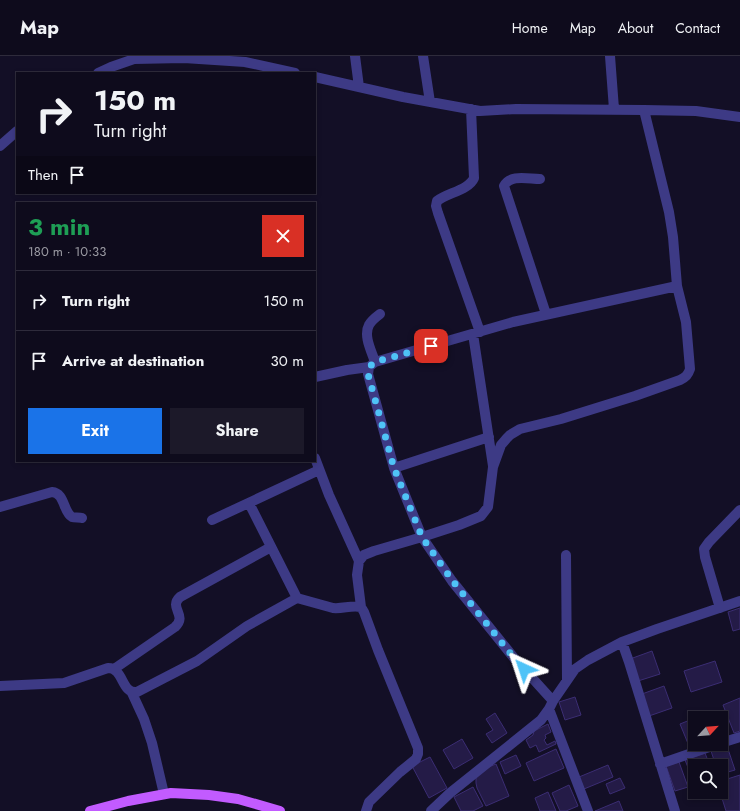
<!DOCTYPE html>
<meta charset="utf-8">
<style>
body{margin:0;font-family:Jost,sans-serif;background:#1c1929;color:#f1f3f6;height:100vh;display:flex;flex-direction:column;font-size:15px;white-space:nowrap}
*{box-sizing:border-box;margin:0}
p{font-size:13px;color:#9b9ba3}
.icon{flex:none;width:22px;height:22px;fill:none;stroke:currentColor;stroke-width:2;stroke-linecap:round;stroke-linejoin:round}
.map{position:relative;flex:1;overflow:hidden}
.details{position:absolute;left:16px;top:146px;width:300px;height:260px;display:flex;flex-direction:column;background:#0e0b1c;border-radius:0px;box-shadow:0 2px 6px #0003,0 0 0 1px #2e2b3b}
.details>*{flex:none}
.top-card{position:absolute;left:16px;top:16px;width:300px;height:122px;border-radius:0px;box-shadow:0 2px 6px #0003,0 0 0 1px #2e2b3b;background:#0e0b1c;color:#f1f3f6;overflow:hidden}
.needle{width:26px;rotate:64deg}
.buttons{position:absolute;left:688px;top:655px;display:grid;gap:8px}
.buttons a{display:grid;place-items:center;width:40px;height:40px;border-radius:0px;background:#0e0b1c;box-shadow:0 2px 6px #0003,0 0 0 1px #2e2b3b;font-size:20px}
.pin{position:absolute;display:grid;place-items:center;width:34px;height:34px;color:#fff;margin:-17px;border-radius:8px;box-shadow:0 2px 6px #0006}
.me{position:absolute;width:44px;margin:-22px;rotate:318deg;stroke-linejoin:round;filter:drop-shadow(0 0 3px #0008)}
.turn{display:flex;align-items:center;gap:14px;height:84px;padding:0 12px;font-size:18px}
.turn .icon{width:52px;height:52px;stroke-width:2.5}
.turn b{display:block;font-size:28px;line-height:34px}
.then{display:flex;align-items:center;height:38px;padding:0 12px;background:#0003;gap:8px;font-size:15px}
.round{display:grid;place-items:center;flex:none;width:42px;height:42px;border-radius:0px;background:#1c1929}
.summary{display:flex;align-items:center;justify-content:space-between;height:68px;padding:0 12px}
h1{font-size:24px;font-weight:700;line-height:30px;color:#1e9e55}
.primary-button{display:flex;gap:8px;margin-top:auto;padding:8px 12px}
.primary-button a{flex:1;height:46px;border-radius:0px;background:#1a73e8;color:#fff;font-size:16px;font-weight:700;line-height:46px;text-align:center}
.primary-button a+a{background:#1c1929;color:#f1f3f6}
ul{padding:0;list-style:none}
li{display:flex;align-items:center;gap:12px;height:60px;padding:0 12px;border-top:1px solid #2e2b3b}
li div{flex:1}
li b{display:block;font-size:15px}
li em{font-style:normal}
header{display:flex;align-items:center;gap:24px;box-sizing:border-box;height:56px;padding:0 20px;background:#0e0b1c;border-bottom:1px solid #2e2b3b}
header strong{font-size:19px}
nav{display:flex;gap:22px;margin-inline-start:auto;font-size:14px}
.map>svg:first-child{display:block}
</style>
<header>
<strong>Map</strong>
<nav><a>Home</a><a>Map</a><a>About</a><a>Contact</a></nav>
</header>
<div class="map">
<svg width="740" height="755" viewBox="0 0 740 755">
<rect width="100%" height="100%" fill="#130f26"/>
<path fill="#241b47" stroke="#3b2d73" d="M740,552V573L733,575L728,556Z
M652,595L660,618L638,625L630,603Z
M715,605L722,626L691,636L684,615Z
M664,630L672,652L649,660L642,638Z
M575,641L581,659L565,664L559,646Z
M740,642V675L734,677L723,649Z
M495,657L507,677L492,687L486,678L493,674L486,663Z
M695,662V688L689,690L680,668Z
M548,668L551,676L545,679L546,682L544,684L547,689L555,685L556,688L539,696L536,689L530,692L526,684L533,679L534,675Z
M462,683L473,702L454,713L443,694Z
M726,687L735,714L721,718V710H716L710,692Z
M556,693L564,712L534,725L526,707Z
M705,697L710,710H695V723L693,724L685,704Z
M516,699L521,710L505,718L500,706Z
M430,701L447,732L429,742L412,710Z
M679,706L688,731L675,735L666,710Z
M496,708L509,740L486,750L477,732L476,727V721L484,713Z
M608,709L613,721L584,733L579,721Z
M740,719V755H726L720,736H721V725Z
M620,722L625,732L610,738L606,728Z
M569,729L578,750L566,755H560L552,737Z
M473,731L483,750L473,755H461L454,741Z
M548,736L556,755H540L535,742Z
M619,745L623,755H595Z"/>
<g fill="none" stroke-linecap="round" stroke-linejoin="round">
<path stroke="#3d3a85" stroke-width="10" d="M355,0L359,31
M423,0L430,46
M610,0L614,53
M98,17L111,11L134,3L184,2L245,6L295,17
M315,21L403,41L480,55L516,53L644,54L696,55L740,61
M471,53L474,122C469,134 447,137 437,145L436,150L438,157L480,276
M0,90L17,75
M540,123C528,123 510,118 504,130L546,258
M473,278L493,410
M375,306C372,296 363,280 369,269C371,265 376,261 380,258
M315,321L347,314L369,311
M315,402L329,439L359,505
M394,412L489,381
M249,447L297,542
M0,451L52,436C65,437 63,456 72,461C75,462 79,461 82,462
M212,464L319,414
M566,499L567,624
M361,551L357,519L359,505L364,499L374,495L422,481L459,469L481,460L488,451L493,411L501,389L507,382L510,379L520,373L561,363L635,340L680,324C686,321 688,319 690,313L686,266L677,230L673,181L669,156L644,54
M720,552L705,501L704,493L709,486L740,454
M622,586L629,606L675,755
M114,613L175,571C188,559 168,552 180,541L271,491
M0,630L64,627L108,612C124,612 121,638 137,636L197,605L247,570L297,542L333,552C343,553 351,549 361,551L364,556L378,594L418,692V698L416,703L400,716L369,746L366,755
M132,637L144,663L152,687L164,738
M553,645L514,602L452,525L422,481L394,412L368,318L369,311L375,306L513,266L677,230
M549,653L588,755
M721,687L740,681
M660,708L718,688
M431,755L450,737L541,664L549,653L553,645L575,613L588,604L622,586L657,573L740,545"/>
<path stroke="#c25bff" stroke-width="10" d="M90,755L128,745L171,737L209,739L238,743L280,755"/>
</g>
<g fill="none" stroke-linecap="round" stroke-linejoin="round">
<path stroke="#4fc3f7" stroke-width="7" stroke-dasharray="0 12.6" d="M431,290L375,306L369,311L368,318L394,412L422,481L452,524L514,602L524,613"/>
</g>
</svg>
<div class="buttons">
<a><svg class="needle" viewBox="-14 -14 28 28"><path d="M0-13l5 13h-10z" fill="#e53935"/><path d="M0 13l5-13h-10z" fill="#9b9ba3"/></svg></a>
<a><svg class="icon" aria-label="search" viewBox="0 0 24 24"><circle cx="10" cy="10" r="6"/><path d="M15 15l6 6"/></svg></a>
</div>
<div class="pin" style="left:431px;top:290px;background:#d93025"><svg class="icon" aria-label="arrive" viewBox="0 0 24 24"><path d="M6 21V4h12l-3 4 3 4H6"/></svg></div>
<svg class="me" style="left:524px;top:613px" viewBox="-20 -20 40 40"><path d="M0-17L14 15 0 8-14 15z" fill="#4fc3f7" stroke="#fff" stroke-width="4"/></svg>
<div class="top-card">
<div class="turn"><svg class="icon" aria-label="right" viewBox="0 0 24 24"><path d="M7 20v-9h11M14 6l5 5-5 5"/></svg><div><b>150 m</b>Turn right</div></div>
<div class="then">Then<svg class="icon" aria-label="arrive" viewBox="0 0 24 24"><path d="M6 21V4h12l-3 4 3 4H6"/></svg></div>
</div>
<section class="details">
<div class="summary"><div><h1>3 min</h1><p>180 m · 10:33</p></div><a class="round" style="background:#d93025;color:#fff"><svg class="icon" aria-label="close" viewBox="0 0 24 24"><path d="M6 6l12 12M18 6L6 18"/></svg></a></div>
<ul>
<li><svg class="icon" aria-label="right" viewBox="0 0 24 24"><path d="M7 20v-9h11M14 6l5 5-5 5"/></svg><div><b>Turn right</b></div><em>150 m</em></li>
<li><svg class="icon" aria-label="arrive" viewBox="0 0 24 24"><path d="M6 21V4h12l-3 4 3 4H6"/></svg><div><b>Arrive at destination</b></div><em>30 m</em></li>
</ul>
<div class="primary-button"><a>Exit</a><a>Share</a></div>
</section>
</div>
